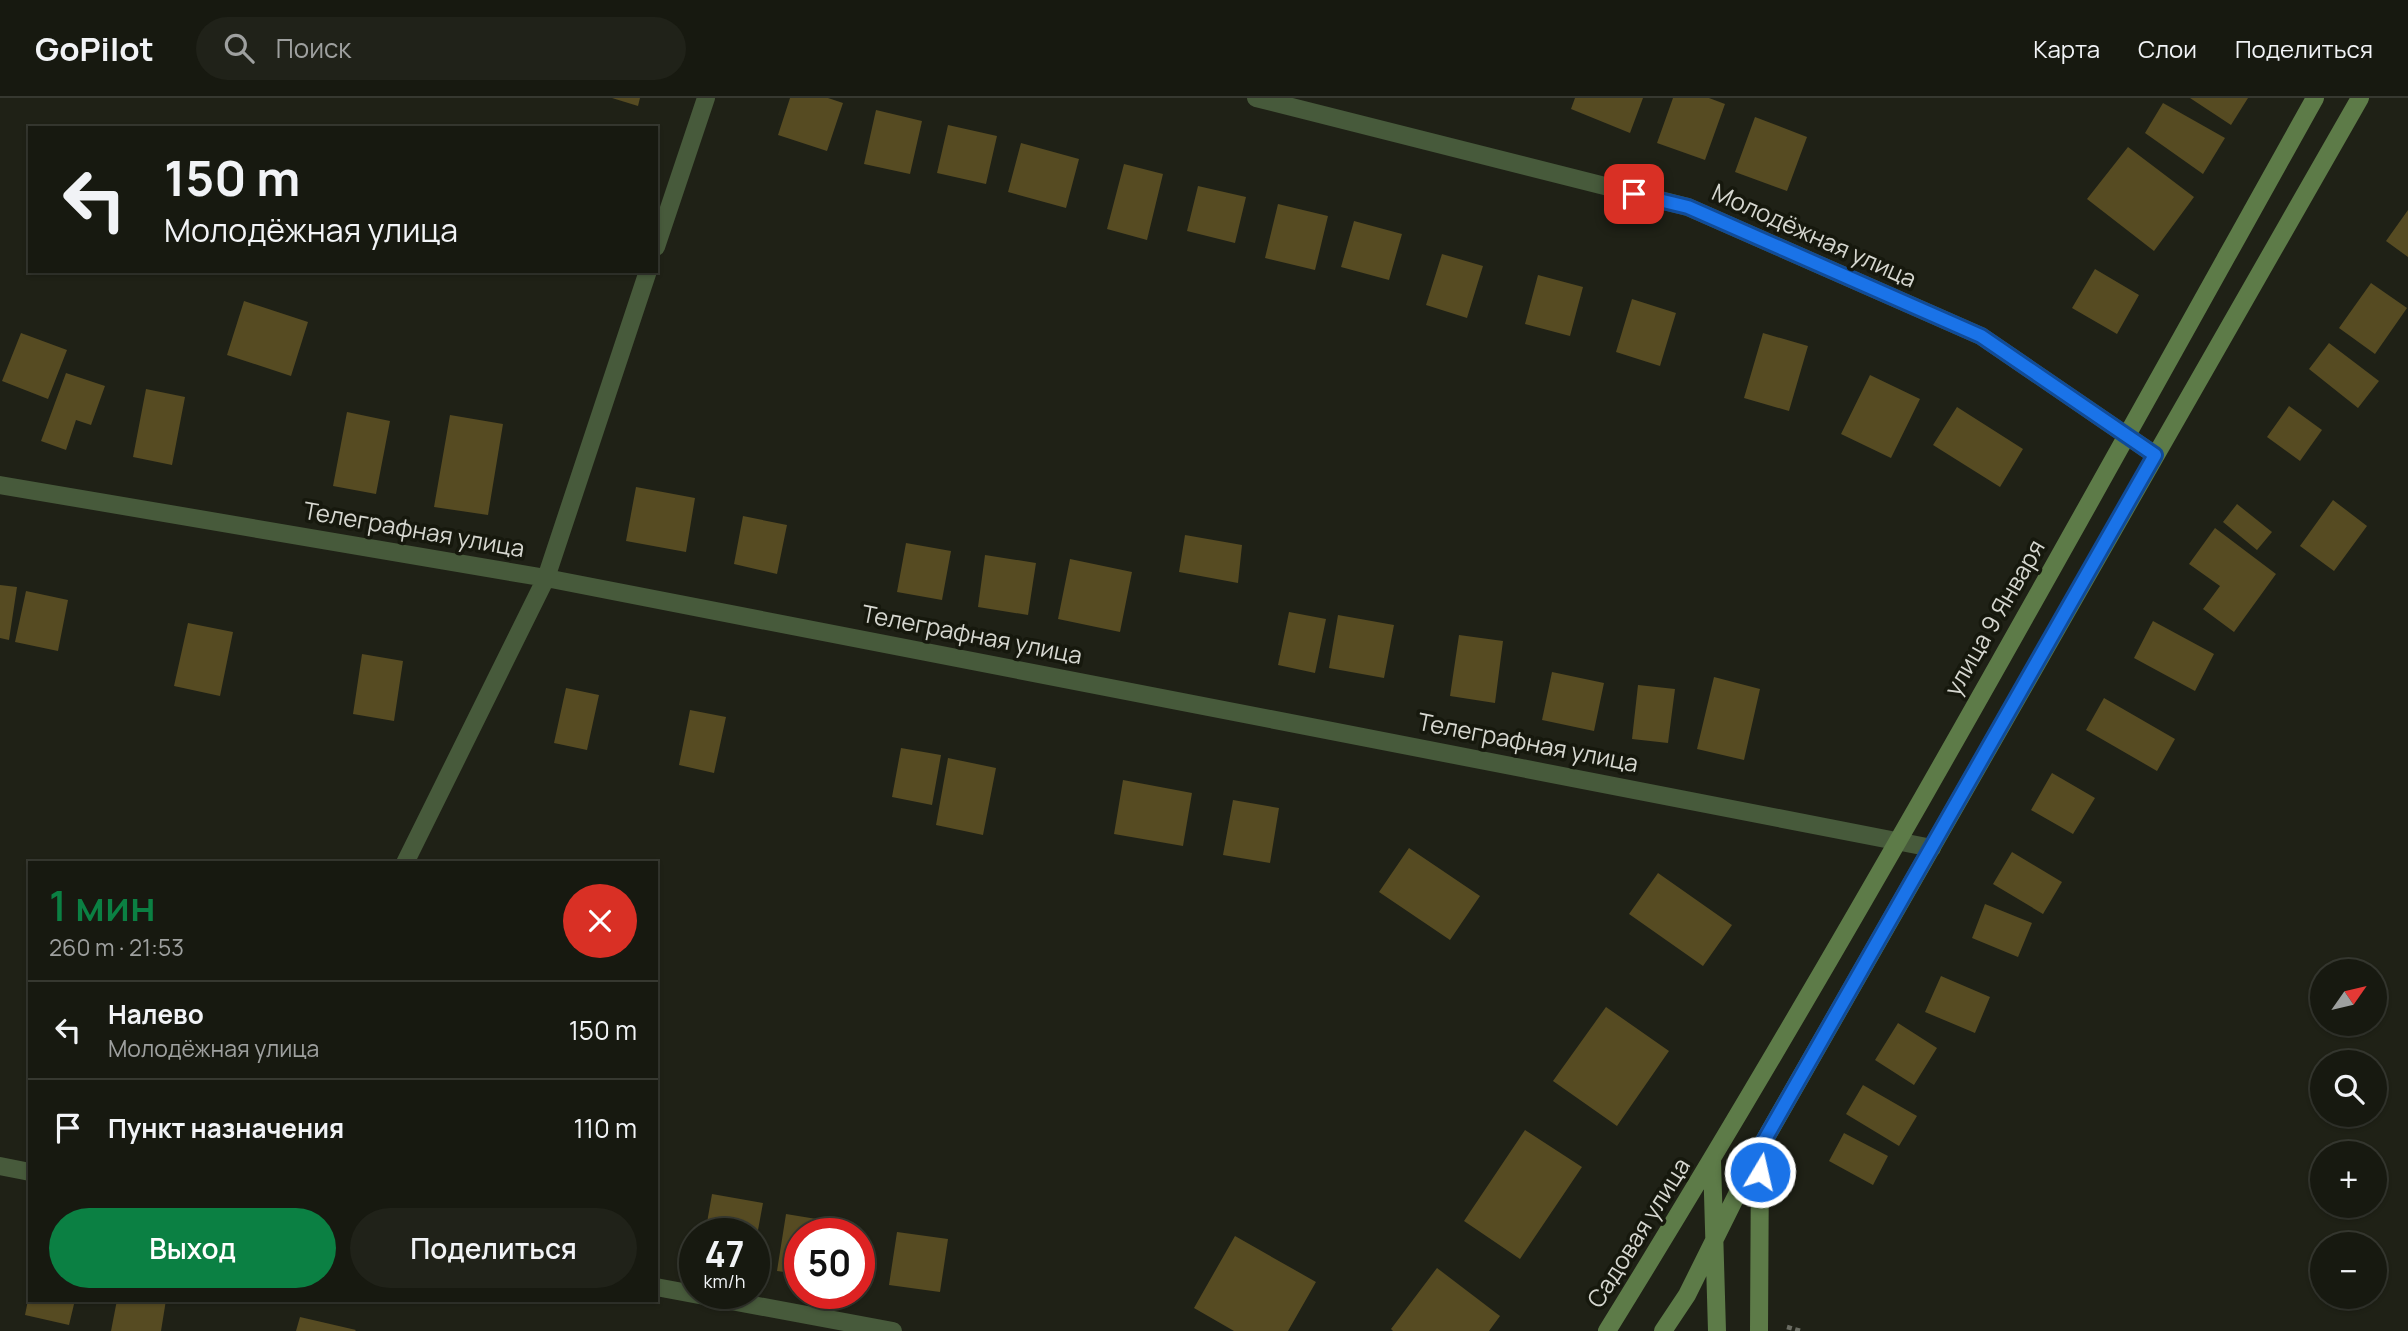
<!DOCTYPE html>
<html lang="ru">
<meta charset="utf-8">
<style>
body{margin:0;font-family:Manrope,sans-serif;background:#202219;color:#f1f3f6;height:100vh;display:flex;flex-direction:column;font-size:26px;white-space:nowrap}
*{box-sizing:border-box;margin:0}
p{font-size:23px;color:#9ea09f}
.icon{flex:none;width:38px;height:38px;fill:none;stroke:currentColor;stroke-width:2;stroke-linecap:round;stroke-linejoin:round}
.map{position:relative;flex:1;overflow:hidden}
.panel{position:absolute;left:28px;top:763px;width:630px;height:441px;display:flex;flex-direction:column;background:#171910;border-radius:0px;box-shadow:0 2px 5px #0004,0 0 0 2px #363830}
.panel>*{flex:none}
.banner{position:absolute;left:28px;top:28px;width:630px;height:147px;border-radius:0px;box-shadow:0 2px 5px #0004,0 0 0 2px #363830;background:#171910;color:#f1f3f6;overflow:hidden}
.needle{width:46px;rotate:56deg}
.buttons{position:absolute;left:2310px;top:861px;display:grid;gap:14px}
.buttons a{display:grid;place-items:center;width:77px;height:77px;border-radius:50%;background:#171910;box-shadow:0 2px 5px #0004,0 0 0 2px #363830;font-size:35px}
.speed{position:absolute;left:679px;top:1120px;display:flex;gap:14px;font-size:35px;font-weight:700;text-align:center}
.speed>*{display:grid;place-content:center;width:91px;height:91px;border-radius:50%;background:#171910;box-shadow:0 2px 5px #0004,0 0 0 2px #363830;line-height:1}
.speed small{font-size:18px;font-weight:400}
.speed .limit{border:10px solid #d22;background:#fff;color:#111}
.pin{position:absolute;display:grid;place-items:center;width:60px;height:60px;color:#fff;margin:-30px;border-radius:14px;box-shadow:0 4px 10px #0006}
.me{position:absolute;width:77px;margin:-38px;rotate:9deg;stroke-linejoin:round;filter:drop-shadow(0 0 5px #0008)}
.turn{display:flex;align-items:center;gap:24px;height:147px;padding:0 21px;font-size:32px}
.turn .icon{width:91px;height:91px;stroke-width:2.5}
.turn b{display:block;font-size:49px;line-height:60px}
.round{display:grid;place-items:center;flex:none;width:74px;height:74px;border-radius:37px;background:#202219}
.headline{display:flex;align-items:center;justify-content:space-between;height:119px;padding:0 21px}
h1{font-size:42px;font-weight:600;line-height:52px;color:#0b8043}
.button{display:flex;gap:14px;margin-top:auto;padding:14px 21px}
.button a{flex:1;height:80px;border-radius:42px;background:#0b8043;color:#fff;font-size:28px;font-weight:600;line-height:80px;text-align:center}
.button a+a{background:#202219;color:#f1f3f6}
ul{padding:0;list-style:none}
li{display:flex;align-items:center;gap:21px;height:98px;padding:0 21px;border-top:2px solid #363830}
li div{flex:1}
li b{display:block;font-size:26px}
li em{font-style:normal}
header{display:flex;align-items:center;gap:42px;box-sizing:border-box;height:98px;padding:0 35px;background:#171910;border-bottom:2px solid #363830}
header strong{font-size:33px}
nav{display:flex;gap:38px;margin-inline-start:auto;font-size:24px}
.search{width:490px;height:63px;background:#202219;display:flex;align-items:center;gap:18px;box-sizing:border-box;padding:0 24px;border-radius:38px;color:#9ea09f;font-size:26px}
.map>svg:first-child{display:block}
</style>
<header>
<strong>GoPilot</strong>
<div class="search"><svg class="icon" aria-label="search" viewBox="0 0 24 24"><circle cx="10" cy="10" r="6"/><path d="M15 15l6 6"/></svg>Поиск</div>
<nav><a>Карта</a><a>Слои</a><a>Поделиться</a></nav>
</header>
<div class="map">
<svg width="2408" height="1233" viewBox="0 0 2408 1233">
<rect width="100%" height="100%" fill="#1f2116"/>
<path fill="#564b22" d="M612,0H640L638,8Z
M790,0H828L843,5L827,53L778,37Z
M1575,0H1643L1630,35L1571,11Z
M1673,0H1709L1725,6L1705,62L1657,45Z
M2190,0H2248L2231,27Z
M2163,5L2225,40L2203,76L2145,35Z
M876,12L922,23L910,76L864,66Z
M1755,19L1807,39L1787,93L1735,74Z
M948,27L997,38L986,86L937,75Z
M1021,45L1079,61L1066,110L1008,94Z
M2128,49L2194,99L2154,153L2087,101Z
M1124,66L1163,76L1147,142L1107,131Z
M1198,88L1246,99L1235,145L1187,133Z
M1278,106L1328,118L1315,172L1265,160Z
M2408,112V159L2386,143Z
M1354,123L1402,136L1389,182L1341,169Z
M1442,156L1483,168L1467,220L1426,207Z
M2095,171L2139,197L2117,236L2072,210Z
M1538,177L1583,189L1570,238L1525,226Z
M2371,185L2407,210L2375,256L2339,230Z
M1632,201L1676,215L1660,268L1616,254Z
M244,203L308,224L291,278L227,257Z
M21,235L67,252L48,301L2,283Z
M1763,235L1808,248L1789,313L1744,300Z
M2329,245L2379,283L2358,310L2309,271Z
M66,275L105,288L91,327L76,322L66,352L41,343Z
M1870,277L1920,301L1891,360L1841,336Z
M146,291L185,299L172,367L133,359Z
M2289,308L2322,332L2300,363L2267,339Z
M1957,309L2023,351L2000,389L1933,347Z
M347,314L390,323L376,396L333,388Z
M450,317L503,326L488,417L434,409Z
M636,389L695,400L686,454L626,443Z
M2333,402L2367,428L2334,473L2300,448Z
M2237,406L2272,434L2257,452L2223,424Z
M743,418L787,427L777,476L734,466Z
M2215,430L2276,476L2234,534L2203,511L2220,488L2189,466Z
M1185,437L1242,447L1238,485L1179,474Z
M906,445L951,453L942,502L897,494Z
M985,457L1036,465L1028,517L978,509Z
M1070,461L1132,474L1120,534L1058,521Z
M0,487L17,489L9,542L0,540Z
M26,493L68,502L58,553L15,544Z
M1289,514L1326,521L1315,575L1278,567Z
M1338,517L1394,527L1384,580L1329,570Z
M2153,523L2214,556L2195,593L2134,560Z
M188,525L233,534L220,598L174,588Z
M1459,537L1503,543L1495,605L1450,598Z
M362,556L403,563L394,623L353,616Z
M1552,574L1604,585L1594,633L1542,622Z
M1714,579L1760,591L1744,662L1697,651Z
M1638,587L1675,591L1668,645L1632,641Z
M566,590L599,597L587,652L554,645Z
M2104,600L2175,641L2157,673L2086,632Z
M690,612L726,619L714,675L679,667Z
M901,650L941,657L932,707L892,699Z
M948,660L996,670L983,737L936,727Z
M2052,675L2095,700L2073,736L2031,712Z
M1123,682L1192,695L1183,748L1114,736Z
M1233,702L1279,710L1270,765L1223,757Z
M1409,750L1480,798L1450,842L1379,794Z
M2012,754L2062,784L2043,816L1993,786Z
M1658,775L1732,827L1703,868L1629,816Z
M1985,806L2032,825L2018,859L1972,840Z
M1941,878L1990,899L1975,935L1925,914Z
M1606,909L1669,953L1617,1028L1553,983Z
M1898,925L1937,950L1914,987L1875,962Z
M1863,987L1917,1018L1899,1048L1846,1016Z
M1525,1032L1582,1069L1520,1161L1464,1123Z
M1844,1035L1888,1058L1873,1087L1829,1063Z
M712,1096L763,1105L756,1143L754,1136H705Z
M786,1116L847,1126L846,1136H800V1176L777,1173Z
M897,1134L948,1141L940,1194L889,1187Z
M1235,1138L1316,1184L1288,1233H1234L1194,1210Z
M1437,1170L1500,1218L1489,1233H1393L1391,1231Z
M28,1202H75L69,1227L25,1217Z
M117,1202H166L161,1233H111Z
M300,1219L356,1232L355,1233H296Z"/>
<g fill="none" stroke-linecap="round" stroke-linejoin="round">
<path stroke="#6a6c62" stroke-width="4.5" stroke-dasharray="5 3.5" stroke-linecap="butt" d="M1787,1229L1801,1233"/>
<path stroke="#475a3b" stroke-width="18" d="M1256,0L1688,109L1981,238L2155,357
M656,149L706,0
M0,387L546,480L1932,750
M405,765L546,480L648,173
M0,1068L30,1074
M656,1189L893,1233"/>
<path stroke="#5d7b48" stroke-width="18" d="M1712,1062L1717,1233
M1607,1233C1856,830 2084,414 2315,0
M1663,1233L1687,1197L1760,1050L2360,0
M1759,1233L1760,1055"/>
</g>
<g fill="none" stroke-linecap="round" stroke-linejoin="round">
<defs>
<path id="route" d="M1634,96L1688,109L1981,238L2155,357L1760,1050V1074"/>
</defs>
<use href="#route" stroke="#114b97" stroke-width="18"/>
<use href="#route" stroke="#1a73e8" stroke-width="12"/>
</g>
<g text-anchor="middle" stroke-width="7" stroke-linejoin="round" paint-order="stroke">
<g font-size="24" fill="#d6d7d0" stroke="#16180d">
<text transform="translate(1814 138) rotate(24)" y="8">Молодёжная улица</text>
<text transform="translate(414 432) rotate(10)" y="8">Телеграфная улица</text>
<text transform="translate(1995 520) rotate(-60)" y="8">улица 9 Января</text>
<text transform="translate(972 537) rotate(11)" y="8">Телеграфная улица</text>
<text transform="translate(1528 645) rotate(11)" y="8">Телеграфная улица</text>
<text transform="translate(1639 1135) rotate(-58)" y="8">Садовая улица</text>
</g>
</g>
</svg>
<div class="buttons">
<a><svg class="needle" viewBox="-14 -14 28 28"><path d="M0-13l5 13h-10z" fill="#e53935"/><path d="M0 13l5-13h-10z" fill="#9ea09f"/></svg></a>
<a><svg class="icon" aria-label="search" viewBox="0 0 24 24"><circle cx="10" cy="10" r="6"/><path d="M15 15l6 6"/></svg></a>
<a>+</a>
<a>−</a>
</div>
<div class="speed"><div>47<small>km/h</small></div><div class="limit">50</div></div>
<div class="pin" style="left:1634px;top:96px;background:#d93025"><svg class="icon" aria-label="arrive" viewBox="0 0 24 24"><path d="M6 21V4h12l-3 4 3 4H6"/></svg></div>
<svg class="me" style="left:1760px;top:1074px" viewBox="-20 -20 40 40"><circle r="17" fill="#1a73e8" stroke="#fff" stroke-width="3"/><path d="M0-11L8 9 0 5-8 9z" fill="#fff"/></svg>
<div class="banner">
<div class="turn"><svg class="icon" aria-label="left" viewBox="0 0 24 24"><path d="M17 20v-9H6M10 6l-5 5 5 5"/></svg><div><b>150 m</b>Молодёжная улица</div></div>
</div>
<section class="panel">
<div class="headline"><div><h1>1 мин</h1><p>260 m · 21:53</p></div><a class="round" style="background:#d93025;color:#fff"><svg class="icon" aria-label="close" viewBox="0 0 24 24"><path d="M6 6l12 12M18 6L6 18"/></svg></a></div>
<ul>
<li><svg class="icon" aria-label="left" viewBox="0 0 24 24"><path d="M17 20v-9H6M10 6l-5 5 5 5"/></svg><div><b>Налево</b><p>Молодёжная улица</p></div><em>150 m</em></li>
<li><svg class="icon" aria-label="arrive" viewBox="0 0 24 24"><path d="M6 21V4h12l-3 4 3 4H6"/></svg><div><b>Пункт назначения</b></div><em>110 m</em></li>
</ul>
<div class="button"><a>Выход</a><a>Поделиться</a></div>
</section>
</div>
